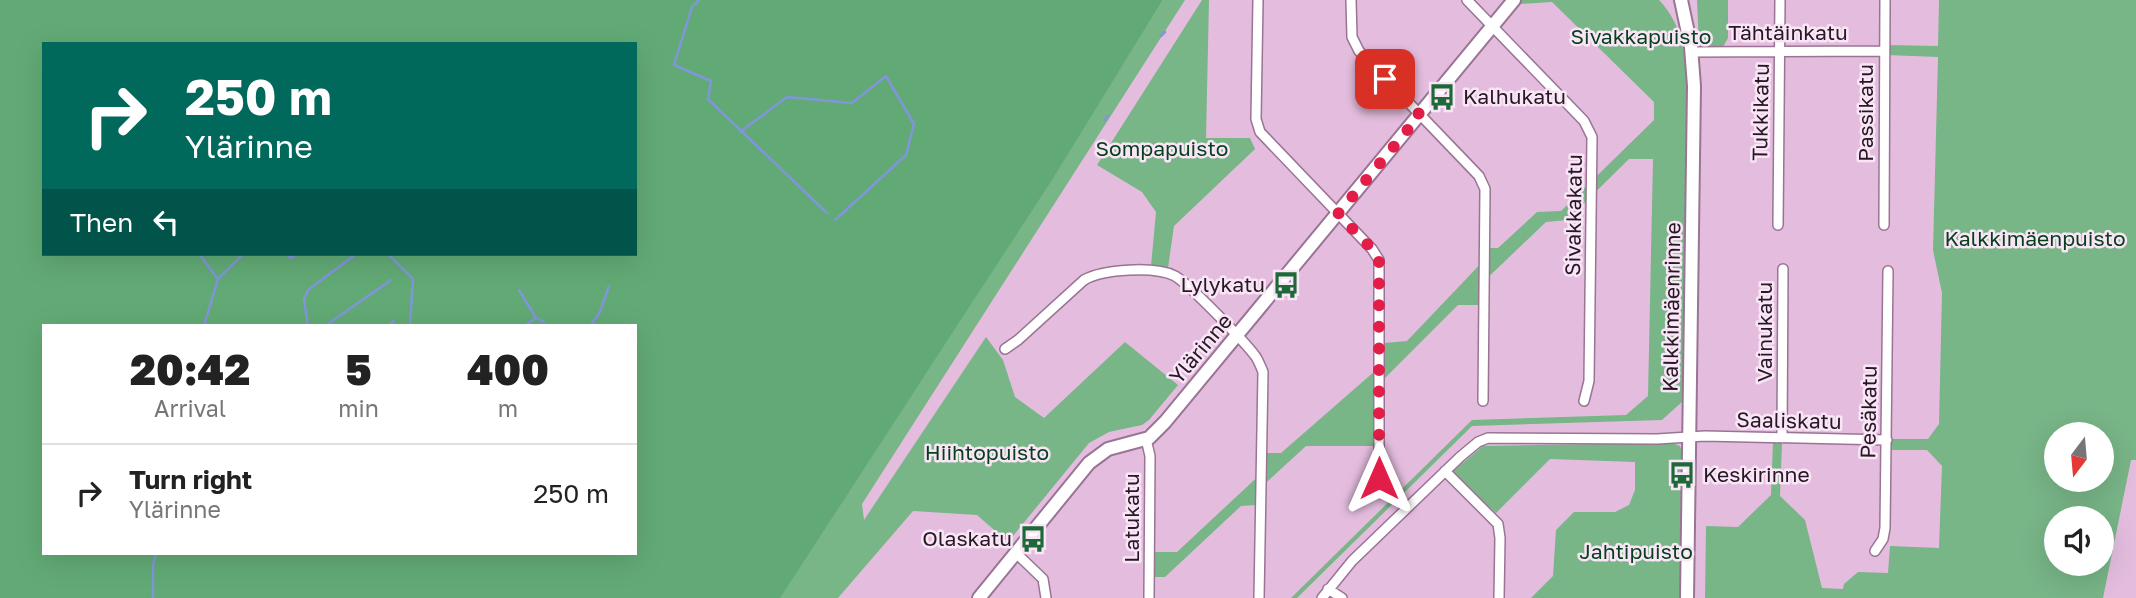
<!DOCTYPE html>
<meta charset="utf-8">
<style>
body{margin:0;font-family:"Golos Text",sans-serif;background:#f6f6f6;color:#222;height:100vh;display:flex;flex-direction:column;font-size:26px;white-space:nowrap}
*{box-sizing:border-box;margin:0}
p{font-size:23px;color:#767676}
.icon{flex:none;width:38px;height:38px;fill:none;stroke:currentColor;stroke-width:2;stroke-linecap:round;stroke-linejoin:round}
.map{position:relative;flex:1;overflow:hidden}
.sheet{position:absolute;left:42px;top:324px;width:595px;height:231px;display:flex;flex-direction:column;background:#fff;border-radius:0px;box-shadow:0 7px 28px #0002}
.sheet>*{flex:none}
.hud{position:absolute;left:42px;top:42px;width:595px;height:214px;border-radius:0px;box-shadow:0 7px 28px #0002;background:#00695c;color:#fff;overflow:hidden}
.needle{width:46px;rotate:196deg}
.tools{position:absolute;left:2044px;top:422px;display:grid;gap:14px}
.tools a{display:grid;place-items:center;width:70px;height:70px;border-radius:50%;background:#fff;box-shadow:0 7px 28px #0002;font-size:35px}
.pin{position:absolute;display:grid;place-items:center;width:60px;height:60px;color:#fff;margin:-30px;border-radius:14px;box-shadow:0 4px 10px #0006}
.me{position:absolute;width:77px;margin:-38px;rotate:0deg;stroke-linejoin:round;filter:drop-shadow(0 0 5px #0008)}
.turn{display:flex;align-items:center;gap:24px;height:147px;padding:0 28px;font-size:32px}
.turn .icon{width:91px;height:91px;stroke-width:2.5}
.turn b{display:block;font-size:49px;line-height:60px}
.then{display:flex;align-items:center;height:66px;padding:0 28px;background:#0003;gap:14px;font-size:26px}
.eta{display:flex;justify-content:space-evenly;align-items:center;height:119px;text-align:center}
.eta b{font-size:42px;font-weight:800;line-height:49px}
ul{padding:0;list-style:none}
li{display:flex;align-items:center;gap:21px;height:98px;padding:0 28px;border-top:2px solid #e0e0e0}
li div{flex:1}
li b{display:block;font-size:26px}
li em{font-style:normal}
.map>svg:first-child{display:block}
</style>
<div class="map">
<svg width="2136" height="598" viewBox="0 0 2136 598">
<rect width="100%" height="100%" fill="#e4bdde"/>
<path fill="#78b587" fill-rule="evenodd" d="M1163,0H1185L862,504L864,520L986,337L1003,360L1015,397L1044,418L1125,342L1178,385L1149,420L1142,425L1109,432L1089,443L1008,542L977,515L913,511L838,598H775C910,402 1038,202 1163,0Z
M1202,0H1209L1206,138H1250L1255,149L1174,226L1168,268L1151,266L1156,212L1142,192L1097,165Z
M1522,0H1659C1682,24 1688,58 1689,90L1683,401L1662,420L1472,426L1297,598H1291L1472,420L1626,415L1648,396L1653,159H1629L1567,220L1546,222L1481,284L1479,305H1458L1375,388V446H1306L1257,491L1256,505L1241,506L1165,577H1153L1154,552H1177L1266,469L1267,453H1281L1383,364L1385,343L1407,341L1489,255L1490,248H1498L1537,212L1561,211L1654,120V102L1552,2L1518,4Z
M1697,0H1728V38L1723,47L1699,46Z
M1939,0H2136V460H2131L2103,598H1705L1706,526L1738,527L1771,495L1773,442L1782,443L1780,496L1805,520L1822,588L1843,589L1844,584L1858,572L1888,573L1890,546L1939,548L1942,466L1927,450H1891V439H1928L1939,424L1942,293L1933,250L1938,57L1887,55L1888,45L1938,46ZM2056,434H2102V480H2056ZM2056,518H2102V564H2056Z
M1672,443L1680,446L1682,452L1681,598H1531L1553,576L1556,530L1574,512H1615L1629,505L1635,490V462L1550,459L1496,513L1451,473L1483,446Z"/>
<path fill="#62aa75" fill-rule="evenodd" d="M0,0H1163L1050,183L780,598H0ZM44,44H635V254H44ZM44,326H635V553H44Z"/>
<g fill="none" stroke-linecap="round" stroke-linejoin="round">
<path stroke="#8195db" stroke-width="2.5" d="M699,0L692,7L674,65L711,81L708,99L827,213
M1161,36L1165,32
M1105,120L1108,116
M740,132L787,97L852,103L886,76L914,124L906,155L835,220
M199,254L218,279
M286,254L291,258L298,254
M388,254L413,279L410,326
M519,290L536,318L524,326
M536,318L544,322
M551,325L552,326
M204,326L218,279L243,254
M308,326L304,300L308,290L356,254
M325,326L391,280
M388,326L394,321
M590,326L600,312L609,286
M153,598V565L156,553"/>
<defs>
<path id="street" d="M1258,0L1256,119L1260,132L1372,249L1379,260V478L1382,484
M1351,0L1352,37L1359,51L1479,176L1485,189L1483,401
M1467,0L1584,121L1592,137L1589,381L1584,401
M1691,52L1884,51
M1778,225L1780,0
M1884,225L1885,0
M1005,349L1018,340L1084,280C1103,269 1155,266 1175,276C1189,284 1246,343 1256,357C1259,362 1261,367 1263,372L1259,598
M1782,438L1783,269
M1146,439L1150,456L1149,598
M1445,471L1498,524L1500,538L1499,598
M1875,551L1883,539L1885,528L1888,271
M1017,554L1043,579L1046,598
M1328,589L1342,598
M1322,598L1352,561L1460,457L1478,442L1488,438L1657,439L1705,436L1887,440"/>
<path id="secondary" d="M1681,0L1691,47L1694,86L1687,598
M979,598L1089,463L1108,449L1149,438L1165,422L1514,0"/>
</defs>
<use href="#street" stroke="#997494" stroke-width="12"/>
<use href="#secondary" stroke="#997494" stroke-width="16"/>
<use href="#street" stroke="#fff" stroke-width="9"/>
<use href="#secondary" stroke="#fff" stroke-width="12"/>
</g>
<g fill="none" stroke-linecap="round" stroke-linejoin="round">
<path stroke="#e11d48" stroke-width="12" stroke-dasharray="0 21.6" d="M1379,478V260L1372,249L1338,214L1420,115L1385,79"/>
</g>
<defs>
<symbol id="bus-bare" viewBox="-9 -9 18 18"><path d="M-5-6H5V4H4V6H2V4H-2V6H-4V4H-5ZM-3.5-4V0h7V-4ZM-3.5 1.2v1.5H-2V1.2ZM2 1.2v1.5H3.5V1.2Z" fill="#1d6938" stroke="#f9e5f6" stroke-width="2.5" paint-order="stroke"/></symbol>
</defs>
<g fill-rule="evenodd">
<use href="#bus-bare" x="1423" y="78" width="38" height="38"/>
<use href="#bus-bare" x="1267" y="266" width="38" height="38"/>
<use href="#bus-bare" x="1663" y="456" width="38" height="38"/>
<use href="#bus-bare" x="1014" y="520" width="38" height="38"/>
</g>
<g text-anchor="middle" stroke-width="5" stroke-linejoin="round" paint-order="stroke">
<g font-size="21" fill="#261824" stroke="#f9e5f6">
<text x="1788" y="40">Tähtäinkatu</text>
<text transform="translate(1761 112) rotate(-89)" y="7">Tukkikatu</text>
<text transform="translate(1866 113) rotate(-90)" y="7">Passikatu</text>
<text transform="translate(1574 215) rotate(-89)" y="7">Sivakkakatu</text>
<text transform="translate(1672 307) rotate(-89)" y="7">Kalkkimäenrinne</text>
<text transform="translate(1765 332) rotate(-90)" y="7">Vainukatu</text>
<text transform="translate(1201 349) rotate(-50)" y="7">Ylärinne</text>
<text transform="translate(1869 412) rotate(-89)" y="7">Pesäkatu</text>
<text transform="translate(1789 421) rotate(1)" y="7">Saaliskatu</text>
<text transform="translate(1132 518) rotate(-90)" y="7">Latukatu</text>
</g>
<g font-size="21" fill="#053f1c" stroke="#f9e5f6">
<text x="1641" y="44">Sivakkapuisto</text>
<text x="1162" y="156">Sompapuisto</text>
<text x="2035" y="246">Kalkkimäenpuisto</text>
<text x="987" y="460">Hiihtopuisto</text>
<text x="1636" y="559">Jahtipuisto</text>
</g>
<g font-size="21" fill="#261824" stroke="#f9e5f6" text-anchor="start">
<text x="1463" y="104">Kalhukatu</text>
<text x="1265" y="292" text-anchor="end">Lylykatu</text>
<text x="1703" y="482">Keskirinne</text>
<text x="1012" y="546" text-anchor="end">Olaskatu</text>
</g>
</g>
</svg>
<div class="tools">
<a><svg class="needle" viewBox="-14 -14 28 28"><path d="M0-13l5 13h-10z" fill="#e53935"/><path d="M0 13l5-13h-10z" fill="#767676"/></svg></a>
<a><svg class="icon" aria-label="sound" viewBox="0 0 24 24"><path d="M4 9h4l5-4v14l-5-4H4zM17 9q2 3 0 6"/></svg></a>
</div>
<div class="pin" style="left:1385px;top:79px;background:#d93025"><svg class="icon" aria-label="arrive" viewBox="0 0 24 24"><path d="M6 21V4h12l-3 4 3 4H6"/></svg></div>
<svg class="me" style="left:1379px;top:478px" viewBox="-20 -20 40 40"><path d="M0-17L14 15 0 8-14 15z" fill="#e11d48" stroke="#fff" stroke-width="4"/></svg>
<div class="hud">
<div class="turn"><svg class="icon" aria-label="right" viewBox="0 0 24 24"><path d="M7 20v-9h11M14 6l5 5-5 5"/></svg><div><b>250 m</b>Ylärinne</div></div>
<div class="then">Then<svg class="icon" aria-label="left" viewBox="0 0 24 24"><path d="M17 20v-9H6M10 6l-5 5 5 5"/></svg></div>
</div>
<section class="sheet">
<div class="eta">
<div><b>20:42</b><p>Arrival</p></div>
<div><b>5</b><p>min</p></div>
<div><b>400</b><p>m</p></div>
</div>
<ul>
<li><svg class="icon" aria-label="right" viewBox="0 0 24 24"><path d="M7 20v-9h11M14 6l5 5-5 5"/></svg><div><b>Turn right</b><p>Ylärinne</p></div><em>250 m</em></li>
</ul>
</section>
</div>
